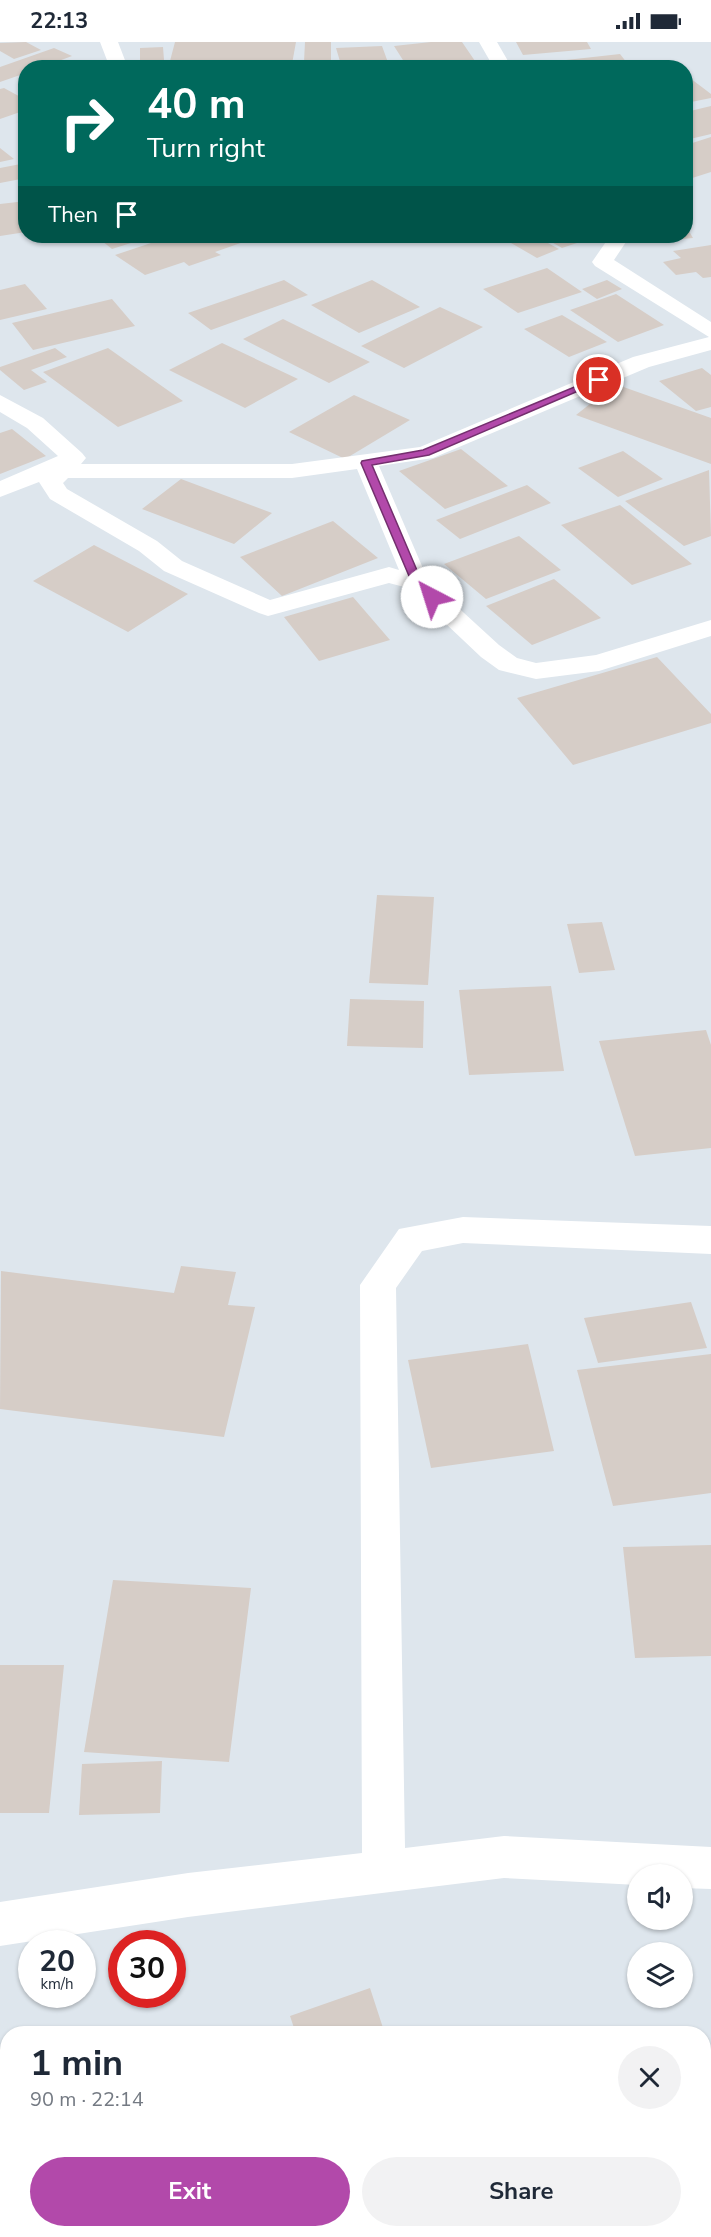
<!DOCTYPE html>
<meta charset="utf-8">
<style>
body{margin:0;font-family:"Nunito Sans",sans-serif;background:#f2f2f3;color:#1f2937;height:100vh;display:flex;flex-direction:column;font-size:22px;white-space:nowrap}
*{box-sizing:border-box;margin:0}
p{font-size:20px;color:#747a83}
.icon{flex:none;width:33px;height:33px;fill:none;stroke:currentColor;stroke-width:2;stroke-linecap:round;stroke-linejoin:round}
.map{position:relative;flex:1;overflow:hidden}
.sheet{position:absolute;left:0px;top:1984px;width:711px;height:212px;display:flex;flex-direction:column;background:#fff;border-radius:24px 24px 0 0;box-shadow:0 2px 4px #0004}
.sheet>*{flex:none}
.top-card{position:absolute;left:18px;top:18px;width:675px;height:183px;border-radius:24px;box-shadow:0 2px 4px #0004;background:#00695c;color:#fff;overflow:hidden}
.controls{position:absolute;left:627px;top:1822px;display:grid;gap:12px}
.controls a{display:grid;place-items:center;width:66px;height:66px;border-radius:50%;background:#fff;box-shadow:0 2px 4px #0004;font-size:30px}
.speed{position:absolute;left:18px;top:1888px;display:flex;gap:12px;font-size:30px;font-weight:700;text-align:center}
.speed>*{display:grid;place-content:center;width:78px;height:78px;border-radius:50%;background:#fff;box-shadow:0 2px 4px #0004;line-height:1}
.speed small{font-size:15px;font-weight:400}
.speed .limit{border:9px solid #d22;background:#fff;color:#111}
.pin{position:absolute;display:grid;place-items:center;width:51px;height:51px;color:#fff;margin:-26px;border:3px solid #fff;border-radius:50%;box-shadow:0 2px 6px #0007}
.me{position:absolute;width:66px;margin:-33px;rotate:320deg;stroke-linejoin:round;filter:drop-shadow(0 0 4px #0008)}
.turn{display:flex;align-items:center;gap:21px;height:126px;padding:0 30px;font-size:27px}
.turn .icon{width:78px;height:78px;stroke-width:2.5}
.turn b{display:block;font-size:42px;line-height:51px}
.then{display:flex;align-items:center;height:57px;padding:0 30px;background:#0003;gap:12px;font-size:22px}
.round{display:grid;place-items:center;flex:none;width:63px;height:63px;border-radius:32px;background:#f2f2f3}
.overview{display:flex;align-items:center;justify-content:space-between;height:102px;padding:0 30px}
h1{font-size:36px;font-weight:700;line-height:45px}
.primary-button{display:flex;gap:12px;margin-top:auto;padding:12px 30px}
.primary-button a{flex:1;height:69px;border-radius:36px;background:#b249aa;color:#fff;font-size:24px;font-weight:700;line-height:69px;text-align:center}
.primary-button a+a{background:#f2f2f3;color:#1f2937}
.status{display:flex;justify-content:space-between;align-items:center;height:42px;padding:0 30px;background:#fff;direction:ltr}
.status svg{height:16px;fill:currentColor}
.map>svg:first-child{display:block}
</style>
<div class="status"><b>22:13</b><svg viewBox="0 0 49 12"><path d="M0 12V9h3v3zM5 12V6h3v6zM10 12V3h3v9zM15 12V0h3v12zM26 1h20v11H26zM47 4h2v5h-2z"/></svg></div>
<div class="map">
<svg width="711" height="2195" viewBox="0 0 711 2195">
<rect width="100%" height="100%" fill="#dee6ed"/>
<path fill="#d6cdc7" d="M26,0L41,8L14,17L0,9V1Z
M175,0H296L292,22L170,19Z
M305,0H331V20H304Z
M431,0H462L475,19L408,26L394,4Z
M516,0H587L591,7L523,13Z
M382,4L390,26H342L336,6Z
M163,5L164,18H140V6Z
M54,6L72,14L40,26H26V31L0,40V25Z
M620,12L631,26H533L530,22Z
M188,21L271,24V26H187Z
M686,33L711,52V56L686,61Z
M4,46L26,58V68L0,77V47Z
M711,64V92L686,98V70Z
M711,95V130L686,138V103Z
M0,106L14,117L0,120Z
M26,121V136L0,141V126Z
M26,159V190L0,194V162Z
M686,184L693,196L660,199L658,194H686Z
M103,194H153L112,207L97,195Z
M172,194H246L252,197L215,210L221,213L189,224L184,220L145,233L115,213Z
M517,194H535L559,207L537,216L506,198Z
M541,194H569L580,200L562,206Z
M711,203V235L703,236L696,230L676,233L663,220L681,216L673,209Z
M547,226L582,250L518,271L483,247Z
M284,238L308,253L211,288L188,271Z
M372,238L420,265L359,291L311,263Z
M607,238L622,247L597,257L582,247Z
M25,242L47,267L0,278V248Z
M616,252L664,283L618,300L570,268Z
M112,257L135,284L33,308L12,281Z
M440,265L483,285L404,326L361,304Z
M562,273L607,300L569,315L524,287Z
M283,277L370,320L329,341L243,297Z
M222,301L298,337L245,366L169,328Z
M55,306L67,315L31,328L47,340L24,348L0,328V325Z
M108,306L183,359L118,385L43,330Z
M702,326L711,333V365L696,369L659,339Z
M615,342L711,376V422L576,373Z
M354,353L410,378L345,417L289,390Z
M12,387L46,414L0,432V391Z
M461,407L508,444L445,467L399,429Z
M623,409L663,437L618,455L578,426Z
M709,428L711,494L684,504L625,459Z
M181,437L272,471L234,502L142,467Z
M527,443L551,461L460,497L436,478Z
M620,463L692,522L632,543L561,483Z
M333,479L378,516L282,554L240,515Z
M519,494L561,528L486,557L444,522Z
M94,503L188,552L128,590L33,539Z
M554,537L601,576L532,603L486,564Z
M353,555L390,598L319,619L284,575Z
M657,615L711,672V681L573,723L517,656Z
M377,853L434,855L428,943L369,941Z
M602,880L615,928L579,931L567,882Z
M551,944L564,1029L469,1033L459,948Z
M350,957L424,959L423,1006L347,1004Z
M706,988L711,1003V1106L635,1114L599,999Z
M181,1224L236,1230L228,1263L255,1265L224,1395L0,1367L1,1229L174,1251Z
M691,1260L707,1306L598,1321L584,1276Z
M528,1302L554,1409L431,1426L408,1318Z
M711,1312V1451L613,1464L577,1328Z
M711,1503V1614L635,1616L623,1505Z
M113,1538L251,1546L229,1720L84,1710Z
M0,1623H64L49,1771H0Z
M162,1719L160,1771L79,1773L82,1722Z
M370,1946L385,1992H296L290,1974Z
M299,2188H452L454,2195H301Z"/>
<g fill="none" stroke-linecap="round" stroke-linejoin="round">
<path fill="#fff" fill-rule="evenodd" d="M100,0H118L128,26H110Z
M479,0H497L512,26H494Z
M610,194H630L614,218L711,280V308L649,325L433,416L379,424L428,538L499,603L517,616L536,621L596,613L711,578V594L599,629L536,637L499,628L481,615L408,546L389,541L268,574L259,571L164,529L139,509L50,457L39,440L0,455V439L58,414L27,386L0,370V353L43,376L82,411L86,416L81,422H292L420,405L633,315L709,295L595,224L592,220ZM357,427L399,528L389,525L270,558L182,519L157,499L67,447L63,441L68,436H292Z
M463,1175L711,1184V1212L463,1201L422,1209L396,1246L405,1806L504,1794L711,1805V1847L682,1846V1833H638V1843L504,1836L188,1875L0,1904V1860L188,1831L362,1811L360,1243L399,1187Z"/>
</g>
<path fill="#b249aa" stroke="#742f6e" stroke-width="1.5" d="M596,336L604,338L429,413L372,423L422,540L438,555L429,557L412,541L361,421L362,419L423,408Z"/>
</svg>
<div class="controls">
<a><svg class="icon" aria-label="sound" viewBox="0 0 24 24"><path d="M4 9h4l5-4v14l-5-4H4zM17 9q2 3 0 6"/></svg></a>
<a><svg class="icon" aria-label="layers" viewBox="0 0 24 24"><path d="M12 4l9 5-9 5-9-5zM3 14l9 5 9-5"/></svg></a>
</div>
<div class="speed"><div>20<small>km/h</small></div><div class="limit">30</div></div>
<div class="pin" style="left:599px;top:338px;background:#d93025"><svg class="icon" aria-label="arrive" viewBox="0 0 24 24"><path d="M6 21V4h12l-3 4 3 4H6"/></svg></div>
<svg class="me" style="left:432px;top:555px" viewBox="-20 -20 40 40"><circle r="19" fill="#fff"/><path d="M0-13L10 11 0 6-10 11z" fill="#b249aa"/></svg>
<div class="top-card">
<div class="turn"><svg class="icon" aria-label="right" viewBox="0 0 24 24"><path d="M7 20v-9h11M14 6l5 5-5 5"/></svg><div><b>40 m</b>Turn right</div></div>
<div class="then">Then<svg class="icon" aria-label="arrive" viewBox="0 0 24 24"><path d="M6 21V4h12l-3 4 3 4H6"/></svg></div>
</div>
<section class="sheet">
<div class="overview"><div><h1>1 min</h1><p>90 m · 22:14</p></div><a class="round"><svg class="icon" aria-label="close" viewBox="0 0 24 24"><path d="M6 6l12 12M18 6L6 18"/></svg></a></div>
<div class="primary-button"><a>Exit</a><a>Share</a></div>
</section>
</div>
